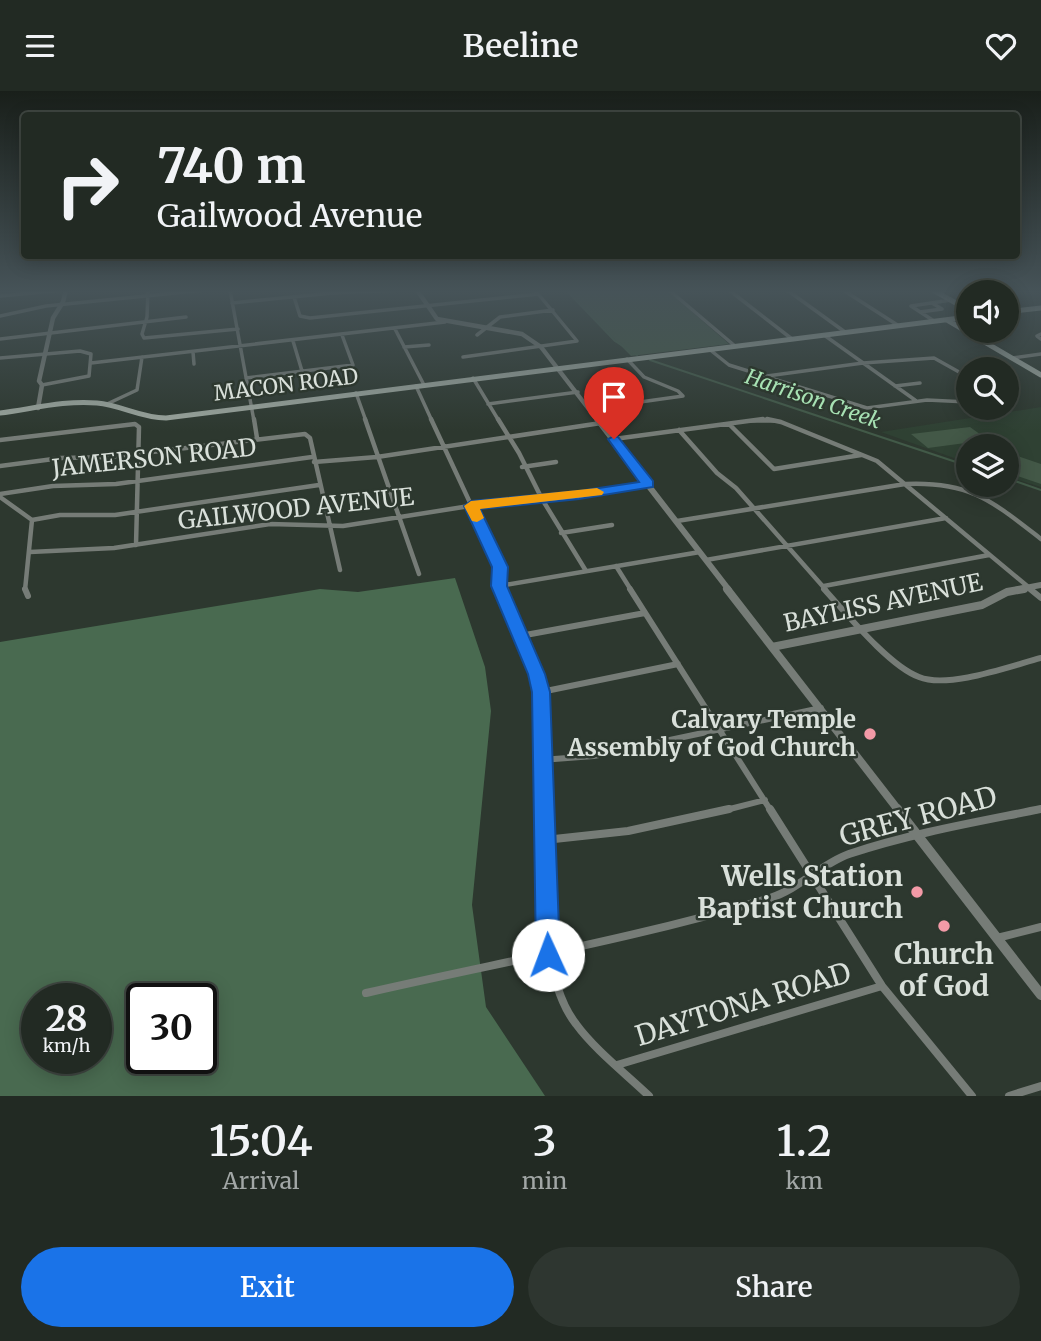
<!DOCTYPE html>
<style>
body{margin:0;font-family:Merriweather,serif;background:#2e3630;color:#f1f3f6;height:100vh;display:flex;flex-direction:column;font-size:26px;white-space:nowrap}
*{box-sizing:border-box;margin:0}
p{font-size:23px;color:#a2a7a6}
.icon{flex:none;width:38px;height:38px;fill:none;stroke:currentColor;stroke-width:2;stroke-linecap:round;stroke-linejoin:round}
.map{position:relative;height:1005px;overflow:hidden}
.details{display:flex;flex-direction:column;background:#222a23;flex:1}
.details>*{flex:none}
.banner{position:absolute;left:21px;top:21px;width:999px;height:147px;border-radius:7px;box-shadow:0 4px 18px #0003,0 0 0 2px #3f4641;background:#222a23;color:#f1f3f6;overflow:hidden}
.controls{position:absolute;left:956px;top:189px;display:grid;gap:14px}
.controls a{display:grid;place-items:center;width:63px;height:63px;border-radius:50%;background:#222a23;box-shadow:0 4px 18px #0003,0 0 0 2px #3f4641;font-size:35px}
.speed{position:absolute;left:21px;top:892px;display:flex;gap:14px;font-size:35px;font-weight:700;text-align:center}
.speed>*{display:grid;place-content:center;width:91px;height:91px;border-radius:50%;background:#222a23;box-shadow:0 4px 18px #0003,0 0 0 2px #3f4641;line-height:1}
.speed small{font-size:18px;font-weight:400}
.speed .limit{border:4px solid #111;border-radius:10px;background:#fff;color:#111}
.pin{position:absolute;display:grid;place-items:center;width:60px;height:60px;color:#fff;margin:-72px -30px;border-radius:50% 50% 50% 0;rotate:-45deg;box-shadow:0 0 7px #0007}
.pin .icon{rotate:45deg}
.me{position:absolute;width:77px;margin:-38px;rotate:358deg;stroke-linejoin:round;filter:drop-shadow(0 0 5px #0008)}
.turn{display:flex;align-items:center;gap:24px;height:147px;padding:0 21px;font-size:32px}
.turn .icon{width:91px;height:91px;stroke-width:2.5}
.turn b{display:block;font-size:49px;line-height:60px}
.eta{display:flex;justify-content:space-evenly;align-items:center;height:119px;text-align:center}
.eta b{font-size:42px;font-weight:600;line-height:49px}
.action{display:flex;gap:14px;margin-top:auto;padding:14px 21px}
.action a{flex:1;height:80px;border-radius:42px;background:#1a73e8;color:#fff;font-size:28px;font-weight:600;line-height:80px;text-align:center}
.action a+a{background:#2e3630;color:#f1f3f6}
header{display:flex;justify-content:space-between;align-items:center;height:91px;padding:0 21px;background:#222a23;font-size:32px;font-weight:600}
.map>svg:first-child{display:block}
</style>
<header><svg class="icon" aria-label="menu" viewBox="0 0 24 24"><path d="M4 6h16M4 12h16M4 18h16"/></svg>Beeline<svg class="icon" aria-label="heart" viewBox="0 0 24 24"><path d="M12 20l-8-8c-3-5 5-10 8-4 3-6 11-1 8 4z"/></svg></header>
<div class="map">
<svg width="1041" height="1005" viewBox="0 0 1041 1005">
<rect width="100%" height="100%" fill="#2d382f"/>
<path fill="#2f4133" d="M1041,316V396L1006,385V355H968V372L881,341Z"/>
<path fill="#435847" d="M566,199H667L729,253L631,265Z
M970,336L988,349L928,357L911,343Z
M1006,361L1041,373V393L1006,381Z"/>
<path fill="#496a50" fill-rule="evenodd" d="M455,487L485,576L491,620L472,814L486,916L545,1005H0V551L320,498L358,501ZM37,908H96V968H37ZM142,908H201V968H142Z"/>
<g fill="none" stroke-linecap="round" stroke-linejoin="round">
<path stroke="#425a48" stroke-width="2" d="M566,199L615,250L637,264
M650,269L968,375
M1006,387L1041,399"/>
<path stroke="#767c77" stroke-width="3.5" d="M148,199L147,226L142,243L144,247L238,238
M230,199L254,330
M669,199L735,255
M729,199L792,248
M787,199L845,241
M843,199L899,235
M0,205L64,199
M294,206L300,225L310,227L538,203
M232,212L332,202L403,199
M920,221L942,218L932,212
M0,225L46,215L205,199
M934,230L911,215L951,209
M395,238L424,294
M1041,243L1037,245L1041,248
M477,244L500,226L553,219
M824,244L915,309
M0,248L186,226
M293,250L302,280
M404,256L429,254
M709,258L729,274L867,317L927,309L968,311
M193,261L194,273
M463,266L577,250L535,199
M0,267L80,260L91,263L89,285L42,294
M1012,267L1041,263
M91,272L445,231
M767,285L863,272L934,267L968,286
M246,287L353,274L342,244
M473,287L499,330
M416,295L432,330
M895,295L920,292
M356,302L366,330
M107,313L137,299L142,266
M488,313L578,301
M590,318L683,305L678,300L644,286L627,268
M750,330H776"/>
<path stroke="#767c77" stroke-width="4.5" d="M254,328L257,347
M365,328L419,483
M431,328L500,476L502,499
M498,328L519,362L542,408L586,480
M767,328L781,331L877,370L1032,499
M729,333L774,378L861,364
M679,339L717,382L736,397L826,499
M614,348L763,328
M0,349L135,333L139,336L136,454
M314,371L377,366L601,332
M0,375L61,367L110,366L305,343L310,347L340,479
M522,376L556,371
M0,403L53,395L116,393L312,366
M0,406L32,429L25,499
M32,429L60,424H115L319,394
M677,430L905,393C970,390 992,410 1041,448
M561,442L612,434
M30,461L114,457L270,433L343,435L514,408L579,404L648,393
M706,469L946,427
M616,475L631,499
M499,495L700,461
M824,495L989,464"/>
<path stroke="#767c77" stroke-width="6" d="M25,498L28,505
M501,498L541,601L544,720
M630,498L771,720
M824,498C846,522 889,575 919,586C948,598 1011,575 1041,567
M1030,498L1041,507
M520,545L645,522
M541,601L678,573
M541,669L594,665L821,617
M722,720L765,709
M1034,720L1041,718"/>
<path stroke="#767c77" stroke-width="8" d="M544,718C546,779 537,883 576,933C595,959 626,983 649,1005
M770,718L882,895L972,1005
M545,749L628,740L729,718
M997,847L1041,836
M366,902C501,871 638,847 770,807C799,798 821,773 849,763C912,742 977,731 1041,718
M617,974L882,895
M1009,1005L1041,995"/>
<path stroke="#767c77" stroke-width="4.5" d="M417,199L437,228L522,243L541,256L598,330
M38,317L42,294L39,290L53,227L63,211L66,199"/>
<path stroke="#767c77" stroke-width="6" d="M597,328L729,499
M1015,499L1041,494"/>
<path stroke="#767c77" stroke-width="8" d="M727,498L899,720
M772,556L982,514L1007,501L1024,498"/>
<path stroke="#767c77" stroke-width="10" d="M897,718L1041,904"/>
<path stroke="#9ba59d" stroke-width="5" d="M933,199L968,219
M1006,221L1041,217
M947,229L1041,284
M0,322C32,318 65,309 97,312C121,314 141,327 166,327L968,226"/>
</g>
<linearGradient id="sky" x2="0" y2="1"><stop stop-color="#191f1a"/><stop offset="0.59" stop-color="#465358"/><stop offset="1" stop-color="#465358" stop-opacity="0"/></linearGradient>
<rect width="1041" height="340" fill="url(#sky)"/>
<path fill="#1a73e8" stroke="#114b97" stroke-width="2" d="M614,345L618,346L653,390V396L579,408L480,418L508,476L507,495L545,583L550,601L560,864L556,872L548,875L540,872L536,864L532,601L528,583L491,495L492,476L464,415L471,410L579,400L639,391L608,348Z"/>
<path fill="#f59e0b" d="M597,397L604,401L602,404L480,418L484,427L477,431L472,430L464,415L471,410Z"/>
<g fill="#f39aa7" stroke="#2d382f" stroke-width="2.5">
<circle cx="870" cy="643" r="7"/>
<circle cx="917" cy="801" r="7"/>
<circle cx="944" cy="835" r="7"/>
</g>
<g text-anchor="middle" stroke-width="5" stroke-linejoin="round" paint-order="stroke">
<g font-size="21" fill="#d9e0da" stroke="#2d382f">
<text transform="translate(286 294) rotate(-7)" y="7">MACON ROAD</text>
</g>
<g font-size="21" font-style="italic" fill="#a7e1b3" stroke="#2d382f">
<text transform="translate(813 308) rotate(19)" y="7">Harrison Creek</text>
</g>
<g font-size="24" fill="#d9e0da" stroke="#2d382f">
<text transform="translate(154 367) rotate(-6)" y="8">JAMERSON ROAD</text>
<text transform="translate(296 418) rotate(-6)" y="8">GAILWOOD AVENUE</text>
<text transform="translate(883 512) rotate(-12)" y="8">BAYLISS AVENUE</text>
</g>
<g font-size="24" font-weight="bold" fill="#d9e0da" stroke="#2d382f" text-anchor="end">
<text x="856" y="637">Calvary Temple<tspan x="856" dy="28">Assembly of God Church</tspan></text>
</g>
<g font-size="28" fill="#d9e0da" stroke="#2d382f">
<text transform="translate(918 725) rotate(-15)" y="10">GREY ROAD</text>
<text transform="translate(743 913) rotate(-17)" y="10">DAYTONA ROAD</text>
</g>
<g font-size="28" font-weight="bold" fill="#d9e0da" stroke="#2d382f" text-anchor="end">
<text x="903" y="795">Wells Station<tspan x="903" dy="32">Baptist Church</tspan></text>
<text x="944" y="873" text-anchor="middle">Church<tspan x="944" dy="32">of God</tspan></text>
</g>
</g>
</svg>
<div class="controls">
<a><svg class="icon" aria-label="sound" viewBox="0 0 24 24"><path d="M4 9h4l5-4v14l-5-4H4zM17 9q2 3 0 6"/></svg></a>
<a><svg class="icon" aria-label="search" viewBox="0 0 24 24"><circle cx="10" cy="10" r="6"/><path d="M15 15l6 6"/></svg></a>
<a><svg class="icon" aria-label="layers" viewBox="0 0 24 24"><path d="M12 4l9 5-9 5-9-5zM3 14l9 5 9-5"/></svg></a>
</div>
<div class="speed"><div>28<small>km/h</small></div><div class="limit">30</div></div>
<div class="pin" style="left:614px;top:348px;background:#d93025"><svg class="icon" aria-label="arrive" viewBox="0 0 24 24"><path d="M6 21V4h12l-3 4 3 4H6"/></svg></div>
<svg class="me" style="left:548px;top:864px" viewBox="-20 -20 40 40"><circle r="19" fill="#fff"/><path d="M0-13L10 11 0 6-10 11z" fill="#1a73e8"/></svg>
<div class="banner">
<div class="turn"><svg class="icon" aria-label="right" viewBox="0 0 24 24"><path d="M7 20v-9h11M14 6l5 5-5 5"/></svg><div><b>740 m</b>Gailwood Avenue</div></div>
</div>
</div>
<section class="details">
<div class="eta">
<div><b>15:04</b><p>Arrival</p></div>
<div><b>3</b><p>min</p></div>
<div><b>1.2</b><p>km</p></div>
</div>
<div class="action"><a>Exit</a><a>Share</a></div>
</section>
